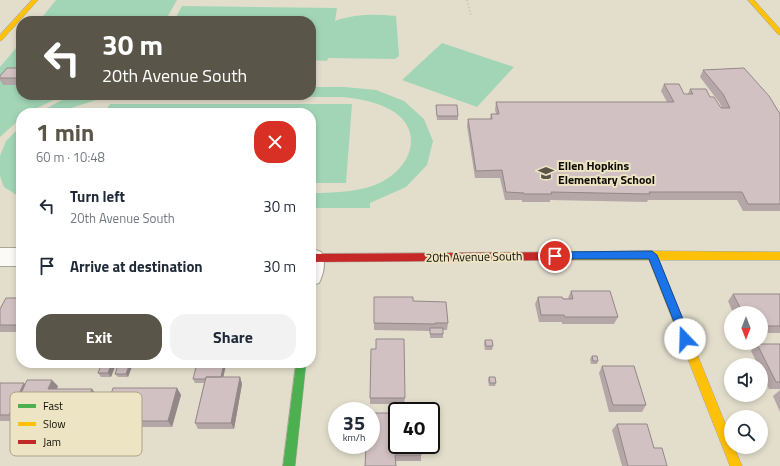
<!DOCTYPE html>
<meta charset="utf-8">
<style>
body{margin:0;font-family:"Titillium Web",sans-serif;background:#f2f2f3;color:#1f2937;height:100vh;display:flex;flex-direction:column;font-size:15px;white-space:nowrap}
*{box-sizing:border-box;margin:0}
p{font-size:13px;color:#747a83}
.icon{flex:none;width:22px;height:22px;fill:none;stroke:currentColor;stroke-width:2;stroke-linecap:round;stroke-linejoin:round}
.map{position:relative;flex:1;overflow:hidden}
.side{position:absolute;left:16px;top:108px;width:300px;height:260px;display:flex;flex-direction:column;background:#fff;border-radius:16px;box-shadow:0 2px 6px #0003}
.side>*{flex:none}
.hud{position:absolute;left:16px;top:16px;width:300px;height:84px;border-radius:16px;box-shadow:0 2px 6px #0003;background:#595549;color:#fff;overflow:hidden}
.needle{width:26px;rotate:180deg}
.tools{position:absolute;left:724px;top:306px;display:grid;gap:8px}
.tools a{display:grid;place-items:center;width:44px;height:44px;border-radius:50%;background:#fff;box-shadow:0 2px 6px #0003;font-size:20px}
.speed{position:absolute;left:328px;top:402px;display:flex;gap:8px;font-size:20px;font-weight:700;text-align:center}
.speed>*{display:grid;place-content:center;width:52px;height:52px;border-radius:50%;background:#fff;box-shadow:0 2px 6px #0003;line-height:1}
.speed small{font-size:10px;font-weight:400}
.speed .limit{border:2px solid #111;border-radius:6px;background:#fff;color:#111}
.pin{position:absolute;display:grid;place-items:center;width:34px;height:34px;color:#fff;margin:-17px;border:2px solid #fff;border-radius:50%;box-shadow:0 1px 4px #0007}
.me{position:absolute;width:44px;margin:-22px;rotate:339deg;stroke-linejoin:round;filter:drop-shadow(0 0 3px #0008)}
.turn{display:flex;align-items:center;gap:14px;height:84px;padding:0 20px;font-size:18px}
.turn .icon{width:52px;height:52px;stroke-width:2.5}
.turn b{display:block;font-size:28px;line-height:34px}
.round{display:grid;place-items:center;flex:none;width:42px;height:42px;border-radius:16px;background:#f2f2f3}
.head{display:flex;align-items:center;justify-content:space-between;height:68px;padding:0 20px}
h1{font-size:24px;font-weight:700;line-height:30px;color:#595549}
.cta{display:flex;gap:8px;margin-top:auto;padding:8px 20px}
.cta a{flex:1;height:46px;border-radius:16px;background:#595549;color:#fff;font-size:16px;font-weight:700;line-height:46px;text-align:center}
.cta a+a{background:#f2f2f3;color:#1f2937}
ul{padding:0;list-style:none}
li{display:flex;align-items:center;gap:12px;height:60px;padding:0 20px}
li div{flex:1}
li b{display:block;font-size:15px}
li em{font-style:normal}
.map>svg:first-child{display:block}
</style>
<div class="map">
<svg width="780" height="466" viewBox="0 0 780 466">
<rect width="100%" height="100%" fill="#e3decc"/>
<path fill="#a2d5b6" d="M56,0H177L165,21H39Z
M182,6L337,8L335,21C355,14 375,14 396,16L399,56L395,59L328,58L327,61L311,60V21H174Z
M21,42V95H64L27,113H21V118L0,137V67Z
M442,43L514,67L477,107L402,80Z
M311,87H345L376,90L404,101L424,119L433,141L427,165L406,187L370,203V208H311V193C336,193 371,192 391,176C416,157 420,125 389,109C374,101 359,99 342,97H124L96,100L68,109L61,113H38L60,101L79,95H311Z
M110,104H352L346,183H311V113H104Z
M21,126V198L4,187L0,176V156L6,141Z"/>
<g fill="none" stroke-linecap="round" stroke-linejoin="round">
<defs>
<path id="street" d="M0,248H21V266H0Z
M313,249L321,252C326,261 324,273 319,283L311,285V250Z"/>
<path id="fast" d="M296,363H306L295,466H283Z"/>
<path id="slow" d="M32,0H38L2,40L0,41V35Z
M748,0H754L780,29V35L778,34Z
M652,251L780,252V260H659L731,438V447H734L742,466H730L649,260H571L568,259L566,256L568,253L571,252Z"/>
<path id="jam" d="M571,252L574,253L576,256L574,259L571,260L311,262V254Z"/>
</defs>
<use href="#street" stroke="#a8a496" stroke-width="2"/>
<use href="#fast" stroke="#a8a496" stroke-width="1"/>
<use href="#slow" stroke="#a8a496" stroke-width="1"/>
<use href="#jam" stroke="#a8a496" stroke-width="1"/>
<path stroke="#cac9c4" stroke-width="2" stroke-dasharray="1.5 2" stroke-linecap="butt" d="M467,0L471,16"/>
<use href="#street" fill="#fbfaf7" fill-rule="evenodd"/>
<use href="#fast" fill="#4caf50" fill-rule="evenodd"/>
<use href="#slow" fill="#ffc107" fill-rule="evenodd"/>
<use href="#jam" fill="#c62828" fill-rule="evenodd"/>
</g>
<path fill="#b5a6a7" d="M21,64V85H3L0,80V76L18,68Z
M703,70L780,114V211H743L737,200H648L647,202L550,200V202H522V200H505L500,178H475L467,126L468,119H490L491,114H496L495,110L496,102H667L661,91L664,84L684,94H688L690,89L710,97L721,108H722L719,102L700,77Z
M436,105L458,116V120H437Z
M571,291L618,317L614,324H562V322H539L535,304L538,297L569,299L568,298Z
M733,294H780V333H761V313H733L728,301Z
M21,298V332H0V309Z
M413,301L448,323L447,330H443V338H430V331L374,330V323Z
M485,340L493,346L492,350H485L484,344Z
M757,344H780V389H769L761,372V365H758L751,351Z
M592,356L598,361L597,364H591L590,359Z
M119,363H132L133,364L128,377H118L115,374Z
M116,364L111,377H101L98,373Z
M226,365L223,377H240L242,384L234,429H198L195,423L204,383H195L193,379Z
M602,366L646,405L642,412H609L599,373Z
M489,377L496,383L495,386H489L488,380Z
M0,383L58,386L57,389L97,395L84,430H34L27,424L28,422H18L16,421H0Z
M177,388L181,395L172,427H131L130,430H106L101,424Z
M780,390V412L773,396Z
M370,398H405L404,404H370Z
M617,424L654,448L667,466H622L612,430Z
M366,445L421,455V461H395Z"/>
<path fill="#938788" d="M112,363H115L116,364L111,377L108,373Z
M130,363H132L133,364L128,377L126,374Z
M224,363H225L226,365L222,383L221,379Z
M240,377L242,384L234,429L231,423Z
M52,380L58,386L54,395L48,389Z
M24,383L30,390L11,416L16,421L9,415Z
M177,388L181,395L172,427L168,421Z
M92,389L97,395L84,430L79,424Z
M126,421L131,427L130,430L125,424Z"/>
<path fill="#d2c1c2" stroke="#938788" d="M21,64V78H0V76L7,68H18Z
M744,68L769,96L780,114V204H748L742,192H649L650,194L551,192L552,194H524V193L506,192L502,170L476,171L468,119H492L491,114H499L496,102H674L664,84H679L684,94H693L690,89H706L710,97H714L721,108H730L723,94L703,70Z
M436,105H457L458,116H437Z
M571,291H610L618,317H565L564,315H541L538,297H562L563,299H573Z
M733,294H780V326H761V313H743Z
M374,297H413V301L446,302L448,323H435V324L374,323Z
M6,298H21V325H0V309Z
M430,328H443V334H430Z
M376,339H404L405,398H370L371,349H376Z
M485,340H492L493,346H486Z
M757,344H780V382H776Z
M592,356H597L598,361H593Z
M102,363H112L108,373H98Z
M119,363H130L126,374H115Z
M197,363H224L221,377H206L205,379H193Z
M602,366H634L646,405H613Z
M206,377H240L231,423H195Z
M489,377H495L496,383H490Z
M27,380H52L48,389H92L79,424H27L31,416H11Z
M0,383H24L9,415H0Z
M113,388H177L168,421H126L125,424H101Z
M390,408H420V411H397V445H421V455H395L396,466H365L366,445H371V413H390Z
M617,424H647L654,448H662L667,466H628Z"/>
<path fill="#1a73e8" stroke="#114b97" d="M652,251L657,255L691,339L689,342L685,343L682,342L649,259H555L550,256L555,252Z"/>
<defs>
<symbol id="school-bare" viewBox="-9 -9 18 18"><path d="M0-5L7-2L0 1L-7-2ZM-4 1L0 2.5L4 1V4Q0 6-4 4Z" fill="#595549" stroke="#ece4c3" stroke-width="2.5" paint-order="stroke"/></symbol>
</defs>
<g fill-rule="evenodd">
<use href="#school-bare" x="535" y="162" width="22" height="22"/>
</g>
<g text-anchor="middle" stroke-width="4" stroke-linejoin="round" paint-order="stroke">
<g font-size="12" font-weight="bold" fill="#0e0b03" stroke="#ece4c3" text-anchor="start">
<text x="558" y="170">Ellen Hopkins<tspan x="558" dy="14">Elementary School</tspan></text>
</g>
<g font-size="12" fill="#0e0b03" stroke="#ece4c3">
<text transform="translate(474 257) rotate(-1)" y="4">20th Avenue South</text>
</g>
</g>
<rect x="10" y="392" width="132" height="64" rx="6" fill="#ece4c3" stroke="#a9a389" stroke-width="1"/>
<rect x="18" y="404" width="18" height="4" fill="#4caf50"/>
<rect x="18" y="422" width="18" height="4" fill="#ffc107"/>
<rect x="18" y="440" width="18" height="4" fill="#c62828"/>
<g font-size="11" fill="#0e0b03">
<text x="43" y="410">Fast</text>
<text x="43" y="428">Slow</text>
<text x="43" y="446">Jam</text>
</g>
</svg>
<div class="tools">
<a><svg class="needle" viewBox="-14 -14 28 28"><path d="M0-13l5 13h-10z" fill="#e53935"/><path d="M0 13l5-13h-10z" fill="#747a83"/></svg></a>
<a><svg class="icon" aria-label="sound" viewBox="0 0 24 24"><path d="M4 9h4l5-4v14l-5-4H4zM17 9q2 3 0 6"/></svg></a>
<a><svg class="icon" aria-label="search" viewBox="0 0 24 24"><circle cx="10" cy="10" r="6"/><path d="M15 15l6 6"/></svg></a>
</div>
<div class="speed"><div>35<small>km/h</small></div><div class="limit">40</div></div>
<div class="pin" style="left:555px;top:256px;background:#d93025"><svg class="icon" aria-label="arrive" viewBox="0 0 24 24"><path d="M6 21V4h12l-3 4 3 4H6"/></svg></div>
<svg class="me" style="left:685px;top:339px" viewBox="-20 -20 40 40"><circle r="19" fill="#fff"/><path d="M0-13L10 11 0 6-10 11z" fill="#1a73e8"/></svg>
<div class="hud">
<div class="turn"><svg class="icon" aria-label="left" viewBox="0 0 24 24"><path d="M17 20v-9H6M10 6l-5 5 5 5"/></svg><div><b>30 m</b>20th Avenue South</div></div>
</div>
<section class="side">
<div class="head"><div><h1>1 min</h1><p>60 m · 10:48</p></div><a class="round" style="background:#d93025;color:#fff"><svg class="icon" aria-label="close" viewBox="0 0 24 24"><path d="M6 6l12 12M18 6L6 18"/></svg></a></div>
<ul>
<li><svg class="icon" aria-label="left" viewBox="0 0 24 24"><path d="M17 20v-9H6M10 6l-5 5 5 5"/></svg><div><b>Turn left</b><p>20th Avenue South</p></div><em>30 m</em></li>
<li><svg class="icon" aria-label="arrive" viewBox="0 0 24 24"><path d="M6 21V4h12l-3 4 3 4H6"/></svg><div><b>Arrive at destination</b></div><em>30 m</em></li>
</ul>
<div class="cta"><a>Exit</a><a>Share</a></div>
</section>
</div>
